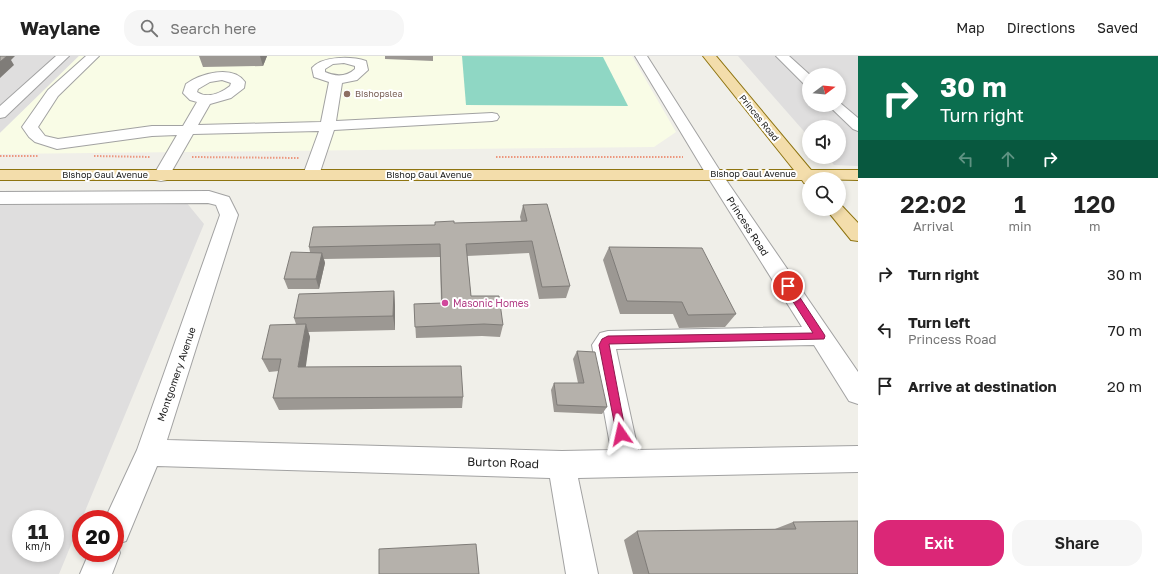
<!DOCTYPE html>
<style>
body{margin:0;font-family:"Golos Text",sans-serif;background:#f6f6f6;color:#222;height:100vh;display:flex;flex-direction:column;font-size:15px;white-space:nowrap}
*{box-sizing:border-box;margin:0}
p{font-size:13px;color:#767676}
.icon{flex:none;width:22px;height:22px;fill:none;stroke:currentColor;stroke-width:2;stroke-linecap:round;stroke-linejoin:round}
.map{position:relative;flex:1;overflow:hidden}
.details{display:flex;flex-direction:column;background:#fff;width:300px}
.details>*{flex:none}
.top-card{background:#0b6e4f;color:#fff;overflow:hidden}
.needle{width:26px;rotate:74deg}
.buttons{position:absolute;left:802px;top:12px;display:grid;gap:8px}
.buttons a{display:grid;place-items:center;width:44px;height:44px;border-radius:50%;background:#fff;box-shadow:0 2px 6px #0003;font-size:20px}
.speed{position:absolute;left:12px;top:454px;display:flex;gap:8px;font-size:20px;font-weight:700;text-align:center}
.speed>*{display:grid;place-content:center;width:52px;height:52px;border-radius:50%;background:#fff;box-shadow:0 2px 6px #0003;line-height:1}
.speed small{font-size:10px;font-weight:400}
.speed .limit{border:6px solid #d22;background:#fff;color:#111}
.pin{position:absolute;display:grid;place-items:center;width:34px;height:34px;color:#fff;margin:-17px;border:2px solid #fff;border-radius:50%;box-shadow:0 1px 4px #0007}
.me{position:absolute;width:44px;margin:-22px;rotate:349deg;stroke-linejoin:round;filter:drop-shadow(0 0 3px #0008)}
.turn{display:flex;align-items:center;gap:14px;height:84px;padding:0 16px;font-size:18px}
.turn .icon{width:52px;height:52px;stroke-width:2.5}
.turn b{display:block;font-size:28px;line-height:34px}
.lanes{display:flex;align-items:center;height:38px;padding:0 16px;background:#0003;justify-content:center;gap:20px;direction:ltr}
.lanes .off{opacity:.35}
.eta{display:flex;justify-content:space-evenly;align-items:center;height:68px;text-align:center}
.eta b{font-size:24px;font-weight:600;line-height:28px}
.action{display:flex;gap:8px;margin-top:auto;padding:8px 16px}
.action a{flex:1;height:46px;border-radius:16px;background:#db2777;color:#fff;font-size:16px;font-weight:600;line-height:46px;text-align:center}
.action a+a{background:#f6f6f6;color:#222}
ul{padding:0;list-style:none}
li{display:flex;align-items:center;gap:12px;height:56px;padding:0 16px}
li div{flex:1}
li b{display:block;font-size:15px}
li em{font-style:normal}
header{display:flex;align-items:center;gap:24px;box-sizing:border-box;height:56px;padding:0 20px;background:#fff;border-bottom:1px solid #e0e0e0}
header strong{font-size:19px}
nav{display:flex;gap:22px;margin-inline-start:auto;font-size:14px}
.search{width:280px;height:36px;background:#f6f6f6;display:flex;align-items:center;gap:10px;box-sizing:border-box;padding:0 14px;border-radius:16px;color:#767676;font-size:15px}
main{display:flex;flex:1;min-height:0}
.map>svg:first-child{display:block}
</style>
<header>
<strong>Waylane</strong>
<div class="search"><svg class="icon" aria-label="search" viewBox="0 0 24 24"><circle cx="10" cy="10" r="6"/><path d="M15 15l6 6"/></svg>Search here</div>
<nav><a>Map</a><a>Directions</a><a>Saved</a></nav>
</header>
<main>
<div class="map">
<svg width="858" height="518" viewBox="0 0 858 518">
<rect width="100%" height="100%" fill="#f0efe9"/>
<path fill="#dfdede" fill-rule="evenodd" d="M0,0H79L0,77Z
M738,0H858V110L834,109L827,101H839V71H809V81ZM809,19H839V49H809Z
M186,146L204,168L59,518H0V147ZM21,463H55V497H21Z"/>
<path fill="#f9fce6" d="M79,0H632L676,76L654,91L0,98V77Z"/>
<path fill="#8fd7c4" d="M462,0L603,1L628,50L466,49Z"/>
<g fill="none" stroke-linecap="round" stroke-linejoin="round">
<defs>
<path id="minor" d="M56,0H69L5,61L0,62V50Z
M86,0H99L58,40L38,71L45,80L58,83L152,70H183L197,46L190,44L183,37L186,28C200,18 232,8 245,26L244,32L231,42L210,48L198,69L321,66L329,26L314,21L312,12C322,0 351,0 366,5L368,14L357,24L342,27L336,65L492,57L497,58L499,61L497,64L492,65L334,74L319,119L317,123L311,124L305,123L303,119L319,75L193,78L169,120L167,124L161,125L155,124L153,120L177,79L152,80L57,93L35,86L29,81L22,71L48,34ZM344,7L355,10V13C346,21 336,21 325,16V13L333,8ZM222,24L231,27L230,30C221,37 208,43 197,36L198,33L210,26Z
M635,0H647L722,118L858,316V348L849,345L814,289L616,293L638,394L858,390V416L578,422L598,518H566L550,422L157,410L126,485L117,488L120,497L112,518H80L89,497H115V463H105L137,394L220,159L216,149L208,147L0,148V136L209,135L229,141L238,159L167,384L562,395L611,394L592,289L600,277L608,275L802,271L706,118Z
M776,0H789L810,19H809V29L804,28Z
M839,46L858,62V75L853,73L828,49H839Z"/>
<path id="major" d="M703,0H716L811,114H858V124L809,123V128L804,127L802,124H0V114H794Z
M839,148L841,149L858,167V185L851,184L826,153H839Z"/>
</defs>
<use href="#minor" stroke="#a2a2a2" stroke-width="2"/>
<use href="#major" stroke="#8e7410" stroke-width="2"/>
<path stroke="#ec977e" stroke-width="2" stroke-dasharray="1.5 1.5" stroke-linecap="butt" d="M0,100H39
M94,100L151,101
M192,101L299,102
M496,101H683"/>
<use href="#minor" fill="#fff" fill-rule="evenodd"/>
<use href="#major" fill="#f3ddab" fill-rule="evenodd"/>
</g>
<path fill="#9c9893" d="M199,0H267L263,10L203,11Z
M385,0H433V5L385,3Z
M523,149L570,230L566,242L539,243L529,197L467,200L471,240L503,269L500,281L482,280L416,282L414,248L441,247L440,201L324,203L325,207L319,233H288L284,223L310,196L309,191L435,169L521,165L520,161Z
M609,191L736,258L725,271L679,272L673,258H620L603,204Z
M394,235L395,250V274L308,276L310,281L305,311L463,341L462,352L279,354L273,342L279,315L269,316L262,303L296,268L294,262Z
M577,295L607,351L602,358L554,356L551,334L554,327H578L573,303Z
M793,466L858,518H633L624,484L637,475L775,473Z"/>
<path fill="#7f7c78" d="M0,0H15L11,4L14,9L0,22Z
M260,0H267L263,10Z
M322,197L325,207L319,233L316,223Z
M394,235L395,250V274L393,260Z
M306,268L310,281L304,324L298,311Z"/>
<path fill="#b5b1ab" stroke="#7f7c78" d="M0,0H7L0,6Z
M547,148L570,230L542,231L532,185L466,188L471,240H499L503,269L484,268L415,271L414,248L442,247L440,188L309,191L313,171L435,169V166L454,165V167L527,165L523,149Z
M609,191L702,192L736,258L688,259L682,246L627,245Z
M291,196L322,197L316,223H284Z
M394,235L393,260L294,262L299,238Z
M306,268L298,311L461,310L463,341L273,342L281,303H262L270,269Z
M577,295L595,296L607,351L557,349L554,327H584Z
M858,465V518H649L637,475L796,473L793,466Z
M476,488L479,518H379V493Z"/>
<path fill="#db2777" stroke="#8e194d" d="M788,227L791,228L824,278L825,280L824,283L609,288L626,378L625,381L621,383L617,381L599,289L602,283L608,280L813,277L783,230Z"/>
<circle fill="#8d6e63" stroke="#fff" stroke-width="1.5" cx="347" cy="38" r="4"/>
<circle fill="#d1479c" stroke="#fff" stroke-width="1.5" cx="445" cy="247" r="4"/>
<g text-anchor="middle" stroke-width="4" stroke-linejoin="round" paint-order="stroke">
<g font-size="9" fill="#785e54" stroke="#fff" text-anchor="start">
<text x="355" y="41">Bishopslea</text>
</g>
<g font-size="9" fill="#212121" stroke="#fff">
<text transform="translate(759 62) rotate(51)" y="3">Princes Road</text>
<text x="753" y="121">Bishop Gaul Avenue</text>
<text x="105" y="122">Bishop Gaul Avenue</text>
<text x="429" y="122">Bishop Gaul Avenue</text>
</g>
<g font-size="10" fill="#212121" stroke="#fff">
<text transform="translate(748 170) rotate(57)" y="4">Princess Road</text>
<text transform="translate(176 318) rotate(-71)" y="4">Montgomery Avenue</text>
</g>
<g font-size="10" fill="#b23c85" stroke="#fff" text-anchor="start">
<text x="453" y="251">Masonic Homes</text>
</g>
<g font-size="12" fill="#212121" stroke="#fff">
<text transform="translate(503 407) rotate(2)" y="4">Burton Road</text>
</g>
</g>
</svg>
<div class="buttons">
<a><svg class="needle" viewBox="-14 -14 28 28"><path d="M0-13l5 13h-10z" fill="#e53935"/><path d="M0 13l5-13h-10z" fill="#767676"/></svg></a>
<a><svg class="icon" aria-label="sound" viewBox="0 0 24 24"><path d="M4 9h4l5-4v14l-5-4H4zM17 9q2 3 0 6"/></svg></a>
<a><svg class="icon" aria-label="search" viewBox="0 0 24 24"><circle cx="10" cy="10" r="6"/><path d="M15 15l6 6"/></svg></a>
</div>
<div class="speed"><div>11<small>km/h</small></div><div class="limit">20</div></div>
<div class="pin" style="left:788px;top:230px;background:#d93025"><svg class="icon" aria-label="arrive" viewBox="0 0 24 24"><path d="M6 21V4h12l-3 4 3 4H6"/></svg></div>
<svg class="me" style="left:621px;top:378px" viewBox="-20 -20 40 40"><path d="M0-17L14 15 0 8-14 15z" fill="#db2777" stroke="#fff" stroke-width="4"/></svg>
</div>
<section class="details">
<div class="top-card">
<div class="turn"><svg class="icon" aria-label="right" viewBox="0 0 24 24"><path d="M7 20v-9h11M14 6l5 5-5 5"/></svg><div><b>30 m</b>Turn right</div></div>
<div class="lanes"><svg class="icon off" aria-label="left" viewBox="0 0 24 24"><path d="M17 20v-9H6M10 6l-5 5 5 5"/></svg><svg class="icon off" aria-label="ahead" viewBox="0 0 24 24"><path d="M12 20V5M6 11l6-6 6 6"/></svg><svg class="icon" aria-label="right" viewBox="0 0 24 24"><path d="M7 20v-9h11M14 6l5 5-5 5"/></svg></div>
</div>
<div class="eta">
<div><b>22:02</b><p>Arrival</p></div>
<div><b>1</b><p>min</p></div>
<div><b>120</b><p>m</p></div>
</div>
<ul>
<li><svg class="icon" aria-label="right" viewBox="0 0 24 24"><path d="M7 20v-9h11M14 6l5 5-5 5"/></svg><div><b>Turn right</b></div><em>30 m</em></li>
<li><svg class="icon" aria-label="left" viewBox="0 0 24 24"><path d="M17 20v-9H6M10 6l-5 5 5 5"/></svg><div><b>Turn left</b><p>Princess Road</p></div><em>70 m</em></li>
<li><svg class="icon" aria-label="arrive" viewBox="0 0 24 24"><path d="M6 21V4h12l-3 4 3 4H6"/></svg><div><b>Arrive at destination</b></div><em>20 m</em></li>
</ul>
<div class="action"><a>Exit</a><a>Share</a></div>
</section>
</main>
